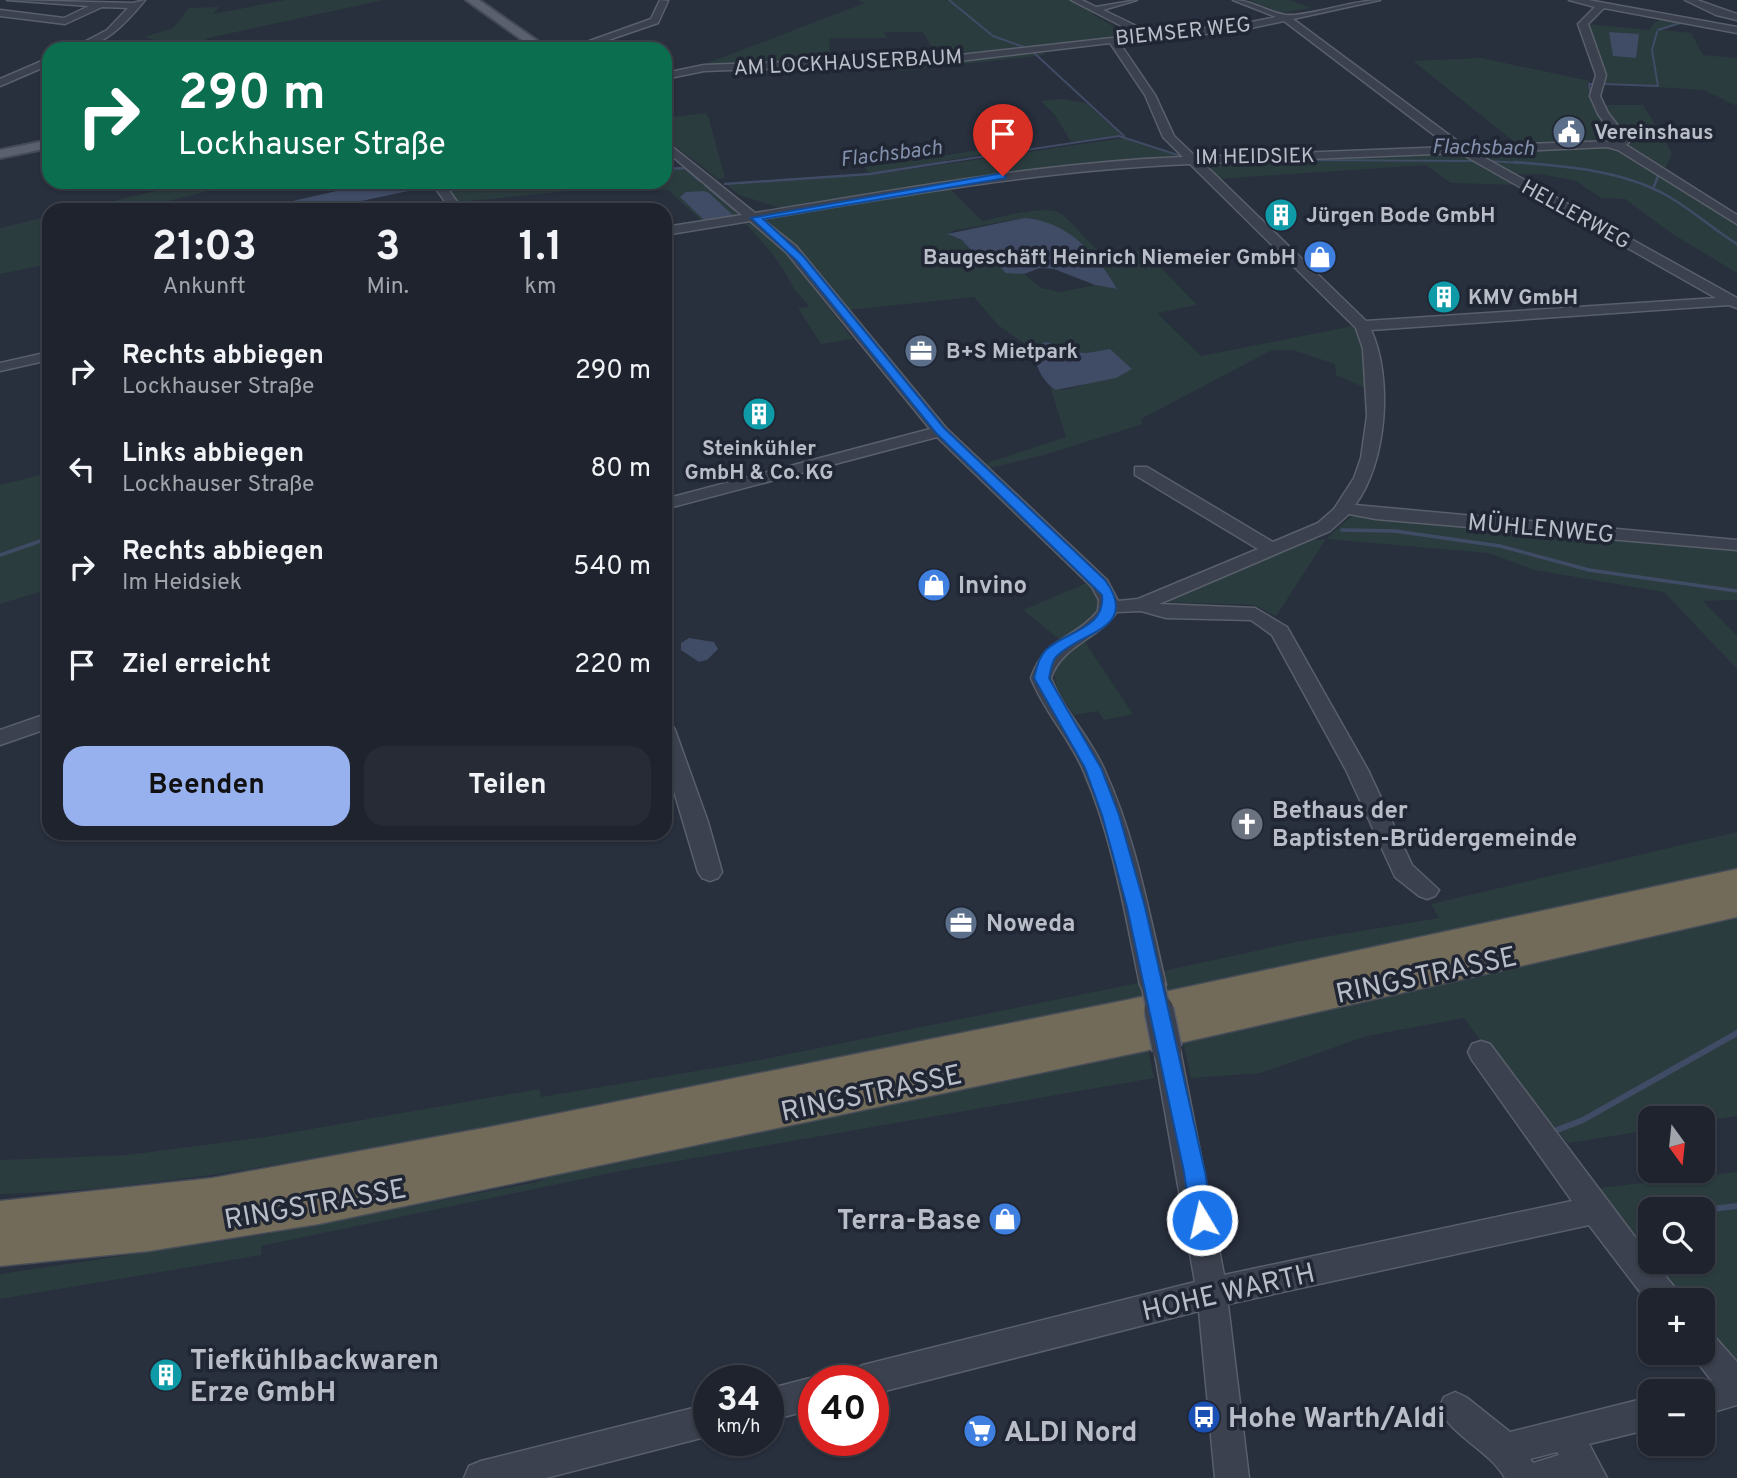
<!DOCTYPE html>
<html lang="de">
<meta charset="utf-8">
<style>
body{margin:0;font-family:Overpass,sans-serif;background:#262b36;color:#f1f3f6;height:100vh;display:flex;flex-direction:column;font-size:26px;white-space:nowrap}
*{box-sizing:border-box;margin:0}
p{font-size:23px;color:#a1a4aa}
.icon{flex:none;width:38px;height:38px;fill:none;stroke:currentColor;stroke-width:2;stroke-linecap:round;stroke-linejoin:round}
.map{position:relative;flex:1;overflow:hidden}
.sheet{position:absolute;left:42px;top:203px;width:630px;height:637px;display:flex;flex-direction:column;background:#1e232e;border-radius:21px;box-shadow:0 2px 5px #0004,0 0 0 2px #3c404a}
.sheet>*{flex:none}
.hud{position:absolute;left:42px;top:42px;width:630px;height:147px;border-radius:21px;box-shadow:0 2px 5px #0004,0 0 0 2px #3c404a;background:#0b6e4f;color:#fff;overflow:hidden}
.needle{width:46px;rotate:165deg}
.fabs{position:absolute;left:1638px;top:1106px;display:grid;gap:14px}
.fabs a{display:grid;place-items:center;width:77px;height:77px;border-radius:14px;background:#1e232e;box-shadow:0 2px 5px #0004,0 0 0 2px #3c404a;font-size:35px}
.speed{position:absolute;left:693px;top:1365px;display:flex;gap:14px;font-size:35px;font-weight:700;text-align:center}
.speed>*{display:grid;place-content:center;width:91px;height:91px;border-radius:50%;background:#1e232e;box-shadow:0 2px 5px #0004,0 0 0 2px #3c404a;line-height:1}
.speed small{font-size:18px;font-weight:400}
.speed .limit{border:10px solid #d22;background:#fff;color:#111}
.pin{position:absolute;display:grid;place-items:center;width:60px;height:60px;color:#fff;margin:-72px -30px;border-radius:50% 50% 50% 0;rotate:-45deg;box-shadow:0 0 7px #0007}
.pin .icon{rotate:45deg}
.me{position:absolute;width:77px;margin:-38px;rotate:351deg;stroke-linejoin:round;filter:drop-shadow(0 0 5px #0008)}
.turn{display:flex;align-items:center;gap:24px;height:147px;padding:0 21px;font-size:32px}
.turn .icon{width:91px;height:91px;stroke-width:2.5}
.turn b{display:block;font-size:49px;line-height:60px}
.eta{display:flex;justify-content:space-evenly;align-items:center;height:119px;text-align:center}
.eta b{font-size:42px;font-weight:700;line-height:49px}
.primary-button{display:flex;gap:14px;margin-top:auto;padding:14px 21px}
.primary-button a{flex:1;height:80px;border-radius:21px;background:#97b1ee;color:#111;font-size:28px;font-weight:700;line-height:80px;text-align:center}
.primary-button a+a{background:#262b36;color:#f1f3f6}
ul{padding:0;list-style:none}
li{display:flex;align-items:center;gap:21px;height:98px;padding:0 21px}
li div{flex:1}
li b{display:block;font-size:26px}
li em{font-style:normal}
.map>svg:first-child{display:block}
</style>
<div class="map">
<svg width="1737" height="1478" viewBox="0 0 1737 1478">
<rect width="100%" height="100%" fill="#282f3d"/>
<path fill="#2b3c3f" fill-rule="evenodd" d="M285,0H384L208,38L196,49H185L144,37L173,28L189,8L219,7L213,14Z
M857,0H1070L1097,11L1092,14L1133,37L1036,47L1045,55L901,71L880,62L938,58L923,32H884L887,38H829L831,62L694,68L865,3Z
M1249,0H1290L1311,8L1282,13Z
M1663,19L1686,23L1661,30L1691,33L1703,55L1737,58V106L1704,90L1606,84L1587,24L1649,30L1655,22Z
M1481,58L1590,81L1587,84L1597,113L1619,142L1521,147L1413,61Z
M1061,99L1086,103L1122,135L1071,142L1055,115L1041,101Z
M1603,105H1643L1672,153L1663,174L1626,147L1627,141Z
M706,113L709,119L725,178L718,179L665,138V118Z
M1123,138L1179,156L1053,167L787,210L739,195L727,185L872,175Z
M1015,145L1023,148L869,173L864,167Z
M1611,146L1624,150L1653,172L1737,222V273L1671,233L1625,199L1601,198L1576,181L1540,174H1510L1475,155Z
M1455,153L1466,155L1519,185L1451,183L1426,165L1216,179L1201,162Z
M684,168L742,217L703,222L668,190L569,191L459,202L440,182H665V169Z
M194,182H224L228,186L133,210H75Z
M949,188L982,221C1002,217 1048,203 1063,215C1077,227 1087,242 1102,254L1144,250L1197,305L1157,313L1201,356L1358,325L1370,384L1365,388L1336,375L1335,364L1293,350H1272L1141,419L1143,424L1044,455L986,469L981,465L1066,437L1050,386L1059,390L1068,389L1129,371L1110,349L1085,353L1035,345L1034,350L999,326L974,297L848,310L800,253L767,222L772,217ZM1024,218C1067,221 1098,254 1117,289L1095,285L1060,292L1041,288L1024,274L998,267L993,261L971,250L962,240L950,236L951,231Z
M49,216V264L0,274V228Z
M744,223L757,224L784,251L853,339L821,344L798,308L809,307C805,298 795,293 792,285C779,260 765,243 744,223Z
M49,473V589L0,604V485Z
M1352,516L1737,548V600L1703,601L1737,636V669L1664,592L1534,570L1488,553L1326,539L1276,616L1254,605L1162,602L1312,540L1326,539Z
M1089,582C1116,612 1081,625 1059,639L1023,610Z
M1085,642L1133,714L1104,720L1098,711L1074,715C1050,681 1043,665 1085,642Z
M1737,832V872L1529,913L690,1094C459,1123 233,1188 0,1194V1160L127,1155L266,1137L539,1089L541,1097L750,1062L1133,984L1168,970L1300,941L1439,918L1431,904Z
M1737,915V1116L1703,1121V1118H1650V1130L1568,1143L1553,1125L1536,1118L1464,1018L1367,1036L1261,1073L1191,1078L1182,1037Z
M1147,1044L1154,1078L620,1171L261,1246V1255L0,1299V1274L262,1235L536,1182L590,1160Z
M1737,1172V1369L1703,1334V1300H1676L1614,1222L1613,1212L1599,1188ZM1650,1209H1703V1262H1650Z"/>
<path fill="#404b65" d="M1609,32L1639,34L1636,58L1613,56Z
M376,182L434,183L432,186L319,210H253Z
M704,191L709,193L735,217L705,221L680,197L686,192Z
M1024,218C1068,221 1097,254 1117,289L1095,285L1054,269L1040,268L1024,274L1006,273L993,261L971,250L962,240L947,234Z
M1047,342L1053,344V350L1086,353L1110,349L1132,369L1116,378L1056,390C1042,382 1032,361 1035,345Z
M689,638L714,642L718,649L707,660L699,662L681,650V643Z"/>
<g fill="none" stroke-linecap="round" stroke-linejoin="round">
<path stroke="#404b65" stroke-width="2" d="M949,0L993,36L1029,49
M1658,30L1683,22
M505,49L525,45
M1032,51L1124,136
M1603,84L1658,86L1652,50L1657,32
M1591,96L1589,84H1593
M1274,160H1289
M1293,160L1478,161
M1486,161L1537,164
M934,164L1119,136L1181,156"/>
<path stroke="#404b65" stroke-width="2.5" d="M1514,162C1564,166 1621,170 1666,195C1691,209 1713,229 1737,244
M665,169L685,168L700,181
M725,184L870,174L946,162
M705,185L735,210
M1653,189L1658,176"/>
<path stroke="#404b65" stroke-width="3.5" d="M1342,530L1395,531L1500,546L1589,570L1737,591
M0,555L49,538"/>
<path stroke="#404b65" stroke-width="6" d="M1557,1130L1583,1120L1737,1033
M1703,1210L1737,1206"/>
<defs>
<path id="minor" d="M7,0L133,3L145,0C127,22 103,49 71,49L107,30L128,8L102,7L65,24L0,16V10L64,18L89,6Z
M660,0L668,1L658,23L582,49H567L651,19Z
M1071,0H1082L1096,7L1137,0L1103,10L1151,33L1237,25L1276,17L1233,0C1252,0 1267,12 1286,15C1307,17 1353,0 1380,0L1293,19L1464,146L1618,141L1598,114L1590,96L1596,75L1578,24L1595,7L1569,0H1588L1737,27V33L1604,8L1588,24L1606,75L1600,96L1608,113L1630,141L1626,145L1737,215V224L1618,150L1607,147L1476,153L1737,298V308L1729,305L1371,330C1393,377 1387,463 1355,505L1737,540V550L1376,519L1349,514L1330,531L1159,604L1255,608L1287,627L1368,770L1412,865L1439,890L1435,896L1427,899L1419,896L1395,877L1346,770L1272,635L1251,620L1166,618L1141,611L1117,612C1098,639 1061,646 1051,678C1064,712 1091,738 1105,771C1136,839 1149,914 1166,985L1162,992L1153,995L1144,992L1140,985C1125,914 1113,839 1084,772C1070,738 1044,712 1031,678C1044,638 1075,639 1098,611L1099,600L1092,587L937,437L665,509V499L930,429L786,252L750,221L665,235V227L742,215L665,150V141L755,213C897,190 1039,163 1183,157L1163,137L1145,95L1110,43L951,62L704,71L665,79V73L704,65L951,56L1139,35ZM1284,21L1450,147L1196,157L1174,136L1155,95L1119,42L1237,31ZM1460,153L1716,298L1366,321L1203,163ZM1190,164L1356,328L1363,349L1367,416L1361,458L1354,478L1334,509L1318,523L1273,542L1147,467H1135V475L1258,549L1138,599L1118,601L1107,580L946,428L796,246L762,219C906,195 1044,170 1190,164Z
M1685,0H1697L1737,14V20L1716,15Z
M49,58V65L0,86V79Z
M431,182H443L463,210H451Z
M49,352V360L0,371V363Z
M49,713V728L0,745V730Z
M665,723L672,725L675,730L708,822L722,872L718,878L710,881L702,878L698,872L665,761Z
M1167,1038L1176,1041L1180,1049L1224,1275L1572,1201L1472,1060L1468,1052L1472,1044L1481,1041L1490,1044L1650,1257V1262H1654L1676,1289L1680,1300H1650V1305L1589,1225L1228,1304L1249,1478H1215L1199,1311L873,1394V1381H847L852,1370L863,1365L1195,1282L1154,1049L1158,1041Z
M1703,1332L1714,1336L1737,1362V1405L1703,1415V1391H1690L1692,1388L1712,1381L1690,1353H1703Z
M814,1377L823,1381H814V1409L768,1421V1389Z
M1455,1392L1466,1397L1510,1432L1650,1397V1429L1589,1444L1607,1478H1505C1488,1449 1451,1436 1439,1408L1444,1397ZM1557,1452L1559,1455L1533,1463L1530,1459Z
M709,1404V1436L546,1478H464L469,1466L481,1461Z"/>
<path id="major" d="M466,0H479L542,44L532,47Z
M49,140V148L0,158V150Z"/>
<path id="highway" d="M1737,869V917L1140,1052L319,1224L149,1251L0,1266V1201L213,1178L490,1127L1127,1000Z"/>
</defs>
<use href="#minor" stroke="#595f6b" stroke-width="3"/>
<use href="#major" stroke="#454a57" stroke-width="4"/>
<use href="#highway" stroke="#464c58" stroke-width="3"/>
<use href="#minor" fill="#3b414e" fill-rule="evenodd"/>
<use href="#major" fill="#5a606d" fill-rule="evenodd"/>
<use href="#highway" fill="#736b59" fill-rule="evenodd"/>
<defs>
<path id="minor-bridge-far1" d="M1153,985L1159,1012"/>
<path id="minor-bridge" d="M1159,1010L1167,1049"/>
</defs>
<use href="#minor-bridge-far1" stroke="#595f6b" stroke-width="26" stroke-linecap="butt"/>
<use href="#minor-bridge" stroke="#595f6b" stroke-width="32" stroke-linecap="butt"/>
<use href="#minor-bridge-far1" stroke="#3b414e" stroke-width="23"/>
<use href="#minor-bridge" stroke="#3b414e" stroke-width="29"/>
</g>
<path fill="#1a73e8" stroke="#114b97" stroke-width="2" d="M1003,173L1006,178L763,219L804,257L944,428L1105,580C1141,630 1080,631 1056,657C1051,663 1051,671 1049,678L1101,768L1119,815L1145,907L1205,1172L1213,1220L1209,1227L1202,1230L1194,1227L1191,1220L1184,1172L1127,907L1102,815L1085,768L1034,678C1037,667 1039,656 1047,649C1067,631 1106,628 1102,595L936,433L797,261L751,218Z"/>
<defs>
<symbol id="civic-disc" viewBox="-11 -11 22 22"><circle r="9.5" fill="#5c6f8a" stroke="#202633"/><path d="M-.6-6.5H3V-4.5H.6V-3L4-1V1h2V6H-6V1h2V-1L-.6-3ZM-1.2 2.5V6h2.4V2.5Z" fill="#fff"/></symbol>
<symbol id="building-disc" viewBox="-11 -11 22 22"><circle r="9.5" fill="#0f9aa8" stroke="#202633"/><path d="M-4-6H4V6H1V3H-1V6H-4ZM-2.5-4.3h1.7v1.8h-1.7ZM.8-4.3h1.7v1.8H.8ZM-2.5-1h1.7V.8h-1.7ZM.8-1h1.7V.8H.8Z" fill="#fff"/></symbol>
<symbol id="shop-disc" viewBox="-11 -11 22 22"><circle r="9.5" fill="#3f7fe0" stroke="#202633"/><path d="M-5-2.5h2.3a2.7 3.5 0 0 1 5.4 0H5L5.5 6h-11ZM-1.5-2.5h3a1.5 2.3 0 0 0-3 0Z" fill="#fff"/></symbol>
<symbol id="office-disc" viewBox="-11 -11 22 22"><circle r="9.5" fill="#5c6f8a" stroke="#202633"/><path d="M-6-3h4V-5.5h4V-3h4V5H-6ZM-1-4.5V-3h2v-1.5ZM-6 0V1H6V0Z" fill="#fff"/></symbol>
<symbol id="church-disc" viewBox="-11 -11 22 22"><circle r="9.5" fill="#6b7280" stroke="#202633"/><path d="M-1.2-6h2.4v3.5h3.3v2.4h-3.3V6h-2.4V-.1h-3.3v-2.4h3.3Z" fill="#fff"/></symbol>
<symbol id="bus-disc" viewBox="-11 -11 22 22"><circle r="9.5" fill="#1a4fb4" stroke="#202633"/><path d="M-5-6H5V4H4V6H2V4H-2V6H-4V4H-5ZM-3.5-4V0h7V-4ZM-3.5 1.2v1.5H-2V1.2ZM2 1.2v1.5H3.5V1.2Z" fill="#fff"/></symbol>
<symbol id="supermarket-disc" viewBox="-11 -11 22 22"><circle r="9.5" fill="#3f7fe0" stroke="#202633"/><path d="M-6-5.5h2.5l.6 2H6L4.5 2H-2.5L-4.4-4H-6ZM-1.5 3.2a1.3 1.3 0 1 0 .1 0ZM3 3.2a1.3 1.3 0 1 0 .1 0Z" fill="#fff"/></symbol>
</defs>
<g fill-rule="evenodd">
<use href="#civic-disc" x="1550" y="113" width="38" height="38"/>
<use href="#building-disc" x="1262" y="196" width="38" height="38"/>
<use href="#shop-disc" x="1301" y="238" width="38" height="38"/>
<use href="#building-disc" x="1425" y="278" width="38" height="38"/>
<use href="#office-disc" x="902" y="332" width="38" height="38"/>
<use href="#building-disc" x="740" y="395" width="38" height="38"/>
<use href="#shop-disc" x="915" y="566" width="38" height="38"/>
<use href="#church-disc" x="1228" y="805" width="38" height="38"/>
<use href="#office-disc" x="942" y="904" width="38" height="38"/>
<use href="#shop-disc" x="986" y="1200" width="38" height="38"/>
<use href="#building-disc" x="147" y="1356" width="38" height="38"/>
<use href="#bus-disc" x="1185" y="1398" width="38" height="38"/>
<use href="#supermarket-disc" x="961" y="1412" width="38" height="38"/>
</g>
<g text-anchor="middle" stroke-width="7" stroke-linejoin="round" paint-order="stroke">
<g font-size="21" fill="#b8bdc8" stroke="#202633">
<text transform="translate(1183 31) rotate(-6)" y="7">BIEMSER WEG</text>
<text transform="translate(848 62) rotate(-3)" y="7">AM LOCKHAUSERBAUM</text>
<text transform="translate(1255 156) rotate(-1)" y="7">IM HEIDSIEK</text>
<text transform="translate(1576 214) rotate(29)" y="7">HELLERWEG</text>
</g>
<g font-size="21" font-weight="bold" fill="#b8bdc8" stroke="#202633" text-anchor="start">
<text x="1594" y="139">Vereinshaus</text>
<text x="1306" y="222">Jürgen Bode GmbH</text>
<text x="1296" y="264" text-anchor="end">Baugeschäft Heinrich Niemeier GmbH</text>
<text x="1468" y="304">KMV GmbH</text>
<text x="946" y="358">B+S Mietpark</text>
<text x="759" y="455" text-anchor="middle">Steinkühler<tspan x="759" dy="24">GmbH &amp; Co. KG</tspan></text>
</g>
<g font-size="21" font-style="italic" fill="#8390ac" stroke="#202633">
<text transform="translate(1483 147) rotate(1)" y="7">Flachsbach</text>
<text transform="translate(891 153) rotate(-7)" y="7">Flachsbach</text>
</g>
<g font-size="24" fill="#b8bdc8" stroke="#202633">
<text transform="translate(1541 528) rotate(5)" y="8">MÜHLENWEG</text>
</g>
<g font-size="24" font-weight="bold" fill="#b8bdc8" stroke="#202633" text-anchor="start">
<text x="958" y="593">Invino</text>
<text x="1272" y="818">Bethaus der<tspan x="1272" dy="28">Baptisten-Brüdergemeinde</tspan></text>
<text x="986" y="931">Noweda</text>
</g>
<g font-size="28" fill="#b8bdc8" stroke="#202633">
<text transform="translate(1426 974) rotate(-12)" y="10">RINGSTRASSE</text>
<text transform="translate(871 1092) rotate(-12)" y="10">RINGSTRASSE</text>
<text transform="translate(315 1203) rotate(-10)" y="10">RINGSTRASSE</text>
<text transform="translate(1228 1291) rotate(-13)" y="10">HOHE WARTH</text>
</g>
<g font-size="28" font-weight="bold" fill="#b8bdc8" stroke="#202633" text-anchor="start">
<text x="981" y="1229" text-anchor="end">Terra-Base</text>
<text x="190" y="1369">Tiefkühlbackwaren<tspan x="190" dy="32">Erze GmbH</tspan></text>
<text x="1228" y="1427">Hohe Warth/Aldi</text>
<text x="1004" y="1441">ALDI Nord</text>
</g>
</g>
</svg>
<div class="fabs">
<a><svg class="needle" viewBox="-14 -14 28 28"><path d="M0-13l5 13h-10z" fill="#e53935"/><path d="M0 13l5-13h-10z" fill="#a1a4aa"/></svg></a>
<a><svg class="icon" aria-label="search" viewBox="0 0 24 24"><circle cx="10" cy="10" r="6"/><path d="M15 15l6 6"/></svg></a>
<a>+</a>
<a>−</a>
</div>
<div class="speed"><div>34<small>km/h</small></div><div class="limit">40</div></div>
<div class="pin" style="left:1003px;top:176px;background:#d93025"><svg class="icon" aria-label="arrive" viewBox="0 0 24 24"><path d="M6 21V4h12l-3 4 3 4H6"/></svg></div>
<svg class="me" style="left:1202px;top:1220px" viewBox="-20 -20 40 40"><circle r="17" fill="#1a73e8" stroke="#fff" stroke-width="3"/><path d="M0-11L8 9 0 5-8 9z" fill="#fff"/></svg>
<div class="hud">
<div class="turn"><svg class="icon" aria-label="right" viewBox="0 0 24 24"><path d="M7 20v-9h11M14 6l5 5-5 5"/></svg><div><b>290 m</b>Lockhauser Straße</div></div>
</div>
<section class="sheet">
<div class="eta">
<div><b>21:03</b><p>Ankunft</p></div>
<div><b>3</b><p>Min.</p></div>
<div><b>1.1</b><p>km</p></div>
</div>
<ul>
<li><svg class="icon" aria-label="right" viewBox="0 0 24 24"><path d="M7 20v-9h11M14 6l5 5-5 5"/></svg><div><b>Rechts abbiegen</b><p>Lockhauser Straße</p></div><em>290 m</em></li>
<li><svg class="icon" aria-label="left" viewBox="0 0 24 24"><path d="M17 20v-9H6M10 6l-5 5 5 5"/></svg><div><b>Links abbiegen</b><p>Lockhauser Straße</p></div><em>80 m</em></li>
<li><svg class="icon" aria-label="right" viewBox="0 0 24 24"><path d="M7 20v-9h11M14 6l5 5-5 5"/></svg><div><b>Rechts abbiegen</b><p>Im Heidsiek</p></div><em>540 m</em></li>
<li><svg class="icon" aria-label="arrive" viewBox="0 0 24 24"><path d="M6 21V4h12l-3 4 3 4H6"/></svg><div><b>Ziel erreicht</b></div><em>220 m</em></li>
</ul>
<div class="primary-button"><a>Beenden</a><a>Teilen</a></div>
</section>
</div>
